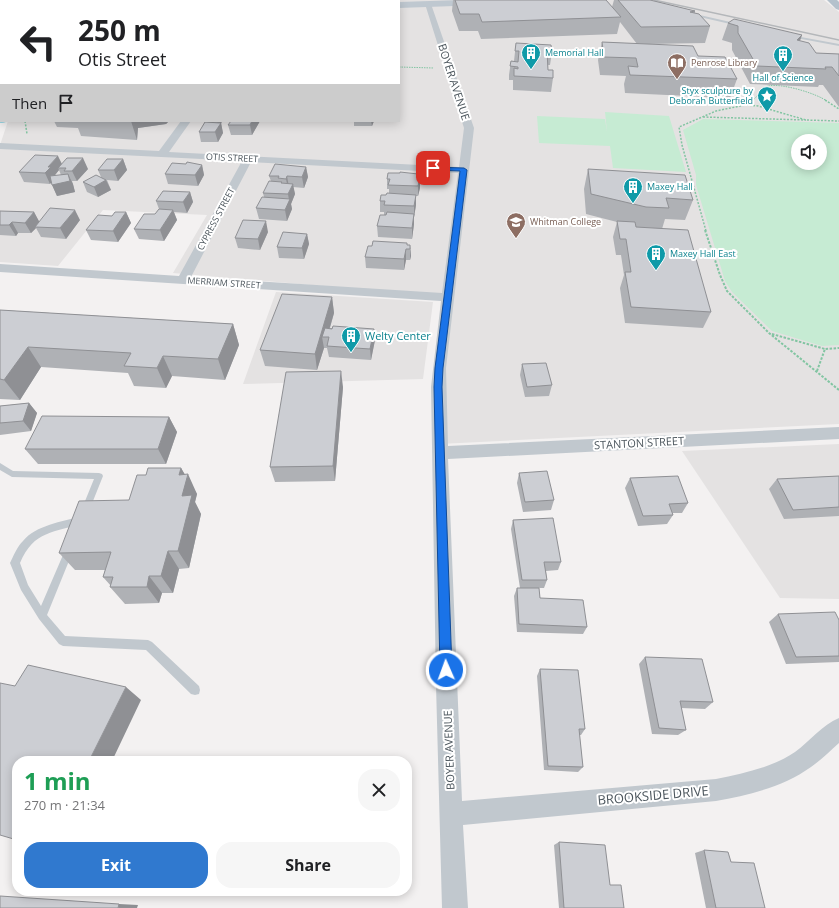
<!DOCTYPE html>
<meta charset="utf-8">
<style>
body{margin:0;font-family:"Open Sans",sans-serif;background:#f6f6f6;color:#202124;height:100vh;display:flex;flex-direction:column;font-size:15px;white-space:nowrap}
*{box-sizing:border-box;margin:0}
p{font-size:13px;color:#757577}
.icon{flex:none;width:22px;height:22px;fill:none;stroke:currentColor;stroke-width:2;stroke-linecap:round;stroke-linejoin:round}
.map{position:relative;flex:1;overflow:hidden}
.details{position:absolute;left:12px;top:756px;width:400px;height:140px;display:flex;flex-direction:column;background:#fff;border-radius:16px;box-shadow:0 2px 10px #0003}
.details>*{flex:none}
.banner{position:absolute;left:0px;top:0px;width:400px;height:122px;box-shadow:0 2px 10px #0003;background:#fff;color:#202124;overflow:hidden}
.tools{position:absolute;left:791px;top:134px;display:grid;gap:8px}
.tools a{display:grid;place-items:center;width:36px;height:36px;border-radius:50%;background:#fff;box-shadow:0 2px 10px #0003;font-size:20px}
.pin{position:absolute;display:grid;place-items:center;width:34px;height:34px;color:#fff;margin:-17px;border-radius:8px;box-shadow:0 2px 6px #0006}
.me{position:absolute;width:44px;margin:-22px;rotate:358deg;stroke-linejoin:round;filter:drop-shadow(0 0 3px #0008)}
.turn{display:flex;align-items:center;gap:14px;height:84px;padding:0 12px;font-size:18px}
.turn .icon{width:52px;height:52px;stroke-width:2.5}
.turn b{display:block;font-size:28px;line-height:34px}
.then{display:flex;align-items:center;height:38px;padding:0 12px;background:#0003;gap:8px;font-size:15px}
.round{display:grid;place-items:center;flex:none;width:42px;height:42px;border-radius:16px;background:#f6f6f6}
.overview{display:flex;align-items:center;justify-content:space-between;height:68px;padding:0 12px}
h1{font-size:24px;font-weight:700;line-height:30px;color:#1e9e55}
.button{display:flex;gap:8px;margin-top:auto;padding:8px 12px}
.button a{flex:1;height:46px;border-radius:16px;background:#3079cf;color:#fff;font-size:16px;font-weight:700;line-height:46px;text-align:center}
.button a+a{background:#f6f6f6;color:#202124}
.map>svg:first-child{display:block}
</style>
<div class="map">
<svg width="839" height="908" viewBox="0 0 839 908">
<rect width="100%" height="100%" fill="#f3f1f1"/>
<path fill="#e4e2e2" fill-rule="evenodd" d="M123,0H824L839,12V424L439,444L448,297L173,273L207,215L103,210L58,266L0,262V145L8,121H399V1H120ZM798,141H820V163H798Z
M276,292L433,302L423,379L243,384Z
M839,444V599L780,598L682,451Z"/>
<path fill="#c6ebd3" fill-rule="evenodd" d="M605,112L669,116L686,172L613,168L610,146L539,143L537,116L605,119L607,132Z
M703,119L839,123V345L822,346L772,331L732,292L725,281L696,185V175L683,130ZM798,141H820V163H798Z"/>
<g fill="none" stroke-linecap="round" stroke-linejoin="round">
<path stroke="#98d4e2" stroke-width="38" d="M108,1L112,0
M0,104L1,99"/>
<path stroke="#82c5a2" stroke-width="1" stroke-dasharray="1.5 1" stroke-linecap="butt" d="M136,1L142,0
M399,67L434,68
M752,101C757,97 764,87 768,86C782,83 815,93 827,101"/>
<path stroke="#82c5a2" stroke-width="1.5" stroke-dasharray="2 1.5" stroke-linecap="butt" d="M825,100L839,109
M746,105L758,106L806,120L839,121
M703,117L806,120
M25,121L27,134
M706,231L682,145L679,127L716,111L745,105L753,100"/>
<path stroke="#82c5a2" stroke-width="2" stroke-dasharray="2.5 1.5" stroke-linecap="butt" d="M705,230L720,275L727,291L769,333L839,390
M772,334L825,349
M817,371L825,349L839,348"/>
<path fill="#c1c8ce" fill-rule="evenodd" d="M691,13L739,24L741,25L739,26L691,15Z
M0,18H1V20H0Z
M790,35L839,44V46L791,37Z
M0,463L13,471L99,473L102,474L103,476L89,511L88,514L85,515L82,514L81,511L94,479L12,477L0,470Z
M81,516L84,517L85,520L84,523C54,533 34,530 20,563L28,585L41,606L66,548L69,547L72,548L73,551L47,615L65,636L148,640L152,642L199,686L200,690L199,694L195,695L191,694L146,650L63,646L59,644L39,619L21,590L10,563C14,555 17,547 23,541C36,525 62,522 81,516Z"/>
<path fill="#c1c8ce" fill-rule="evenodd" d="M428,2L431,4L474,128L446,368L448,446L839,427V439L448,459L462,801L716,779C744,773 771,768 795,752C810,741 822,725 839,718V743C830,751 821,760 811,767C783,787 749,795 716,801L463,825L468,908H442L436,685L431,387L441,301L0,272V264L179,276L242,161L0,149V143L159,151L181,121H191L169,152L459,167L464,128L425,4ZM251,162L458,173L442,293L191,277Z"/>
<path fill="#bfc8d0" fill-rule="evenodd" d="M16,0H30L15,1Z
M275,0H288L289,1H276Z
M460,0H485L487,2L482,5L399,8V2Z
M0,1H1V7H0Z
M0,32H1L0,39Z"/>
<path fill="#b4c1cc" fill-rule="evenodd" d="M827,0H837L839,2V10L836,9Z"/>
<path stroke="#b4b7ba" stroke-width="1.5" d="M654,0L839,40"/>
</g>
<path fill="#afb1b5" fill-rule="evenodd" d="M375,0H396V1H375Z
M453,0H606L612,7L614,0H650L695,11V13L710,26L705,43L648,44L698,56L737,79L730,98L625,93L624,84L626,76L600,75L598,60L602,42L637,44L620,22L617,34L481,39L478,31H459L452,11Z
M728,23L802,35L800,41L816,53L839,54V107L823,85H819L818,87L750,84L732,50V43L722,40Z
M516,43L552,52L550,65H548V70L553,78L551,92L513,90V80H509V75L511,61H514Z
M54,121H169L166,124L138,128L137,140L81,136L78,128L57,127Z
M205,121H223L221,123L223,133L218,142H201L199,132L205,122Z
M260,121L252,135H231L228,125Z
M354,121H374L372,126H354Z
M123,159L127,170L118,181L107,180L111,190L98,197L87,192L83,182L101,177L98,170Z
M62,164L88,169L77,181H72L75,192L57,196L51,182L50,184L24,182L19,172ZM59,170L61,175L55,176V175Z
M202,165L204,175L198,186L168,184L165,174Z
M306,167L308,177L304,188L293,187L295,194L291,204L292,209L287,221L259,219L256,208L264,197L263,193L271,181L269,176Z
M588,169L693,200L685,220L665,219L662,229L711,312L703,328L625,323L620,288L624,275L621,255H616L613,237L617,222L586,214L584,189Z
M418,174L420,188L418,196H416V205L414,217V224L412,239L378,237L377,226L384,215V212H380V201L386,195L389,194V189H387V179Z
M190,192L193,202L187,213L174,212L177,220L164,241L139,239L134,229L155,214L159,209L156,201Z
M0,211L34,212L39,222L80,220L66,239L41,237L36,228L31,233H18L16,236L0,235Z
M126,212L131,223L118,242L91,240L86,230Z
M268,232L260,250L238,248L235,238Z
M307,234L309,244L304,259L279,258L277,247Z
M407,245H410L411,256L410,260H406L404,270L366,268L365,257Z
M332,297L334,313L330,328L374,329L375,340L371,360L329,357L327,348H324L317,370L265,366L260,350Z
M0,310L233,324L239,345L225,380L172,376L166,388L134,386L128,373L41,367L20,400L0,399Z
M522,364L552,385L549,396L525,397L520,375Z
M343,387L335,481L275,482L270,467Z
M29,403L37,413L31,431L0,435V406Z
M169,417L177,432L166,464H38L25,449Z
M181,468L185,475L197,494L195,502L201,514L189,568L179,569L173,593H162L159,603L125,604L110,587L111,586L103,577L105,570H75L59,553L129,500L146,475Z
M519,473L554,500L551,510L523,512L517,483Z
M839,476V516L784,519L769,489L777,479Z
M630,478L688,503L682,513H672L673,515L667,524L638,526L625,488Z
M513,520L561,562L558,570L546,571L547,580L544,588H538L540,598L587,627L583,634L517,632L514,596L517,588H520L511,529Z
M778,614L839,620V662L786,664L769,622Z
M645,657L713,702L705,709L681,708L686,730L678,735L652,734L639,664Z
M540,669L585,729L581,735H579L583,767L578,772L544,770L537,676Z
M559,842L610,885L624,908H559L554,845Z
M704,850L731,862L765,908H706L695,853Z"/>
<path fill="#8f9094" d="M67,0H76V1H67Z
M802,35L795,53L797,40Z
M131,121H169L166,124L138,128L137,140Z
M217,121H223L221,123L223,133L218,142L215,132L218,127Z
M252,121H260L252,135L250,125Z
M371,121H374L372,126Z
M58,156L63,166L58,168L59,170L55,175L56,177L50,184L45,173L48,167Z
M83,158L88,169L77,181L72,171Z
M123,159L127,170L118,181L114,170Z
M202,165L204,175L198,186L195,175Z
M306,167L308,177L304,188L302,177Z
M68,174L73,184L75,192L57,196L52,185Z
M287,176L289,187L288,189L286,179Z
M420,178V188L418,196V186Z
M106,180L111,190L98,197L94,187Z
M293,184L295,194L291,204L292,209L287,221L285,210L289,200L288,194Z
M190,192L193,202L187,213L183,202Z
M416,195V205L414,217V206Z
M75,210L80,220L66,239L60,228Z
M173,210L177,220L164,241L160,230Z
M34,212L40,223L35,227L36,228L31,233L25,223Z
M126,212L131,223L118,242L113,231Z
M414,214V224L412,239V228Z
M266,221L268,232L260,250L258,239Z
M12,222L18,233L16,236L9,225Z
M307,234L309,244L304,259L302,248Z
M410,245L411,256L410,260Z
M406,249V260L404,270V259Z
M332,297L334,313L327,337H322L324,348L317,370L315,354Z
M233,324L239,345L225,380L218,359Z
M374,329L375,340L371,360L370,349Z
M28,347L41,367L20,400L4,380Z
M163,356L172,376L166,388L157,368Z
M341,371L343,387L335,481L333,466Z
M29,403L37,413L31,431L23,421Z
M169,417L177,432L166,464L158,449Z
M181,468L187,478L188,474L197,494L195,502L201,514L189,568L178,551L182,496L179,475Z
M168,551L179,569L173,593L161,576Z
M149,576L162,593L159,603L147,587Z
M126,687L141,700L112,761H89Z
M119,904L138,905L137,908H118Z"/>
<path fill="#ccced3" stroke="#8f9094" d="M48,0H62L61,1H46Z
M112,0H137V1H112Z
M224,0H269L268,1H223Z
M455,0H606L621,17L482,22L479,14H460Z
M618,0H650L695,11L690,12L699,14L710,26L641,27Z
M734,19L802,35L797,40L809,43L816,53L839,54V76L832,67H825L826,69L757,66L738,33V26L728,23Z
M602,42L693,46L698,56L725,57L737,79L630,75L628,66L638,67L636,58L604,57Z
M516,43L551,45L552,52L547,51L548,70H553V78L514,76V68L518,69V67L510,66L511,61L518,62L519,51H515Z
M231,121H252L250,125H228Z
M205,122L221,123L215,132H199Z
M35,155L58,156L48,167H51L45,173L19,172Z
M67,158H83L72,171H64L66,168H58Z
M107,159H123L114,170H98Z
M187,162L202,165L195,175L165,174L172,163L186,164Z
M275,164L306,167L302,177L287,176L286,179L278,178L279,176H269Z
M588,169L685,175L693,200L666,198L669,208L646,207L591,194Z
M400,172L418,174L417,178H420L418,186L388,185L390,179H387L388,173H400Z
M68,174L70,181L52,185L50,176Z
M96,175L106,180L94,187L83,182Z
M269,181L282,182L281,183L293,184L288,194L263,193Z
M163,191L190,192L183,202L156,201Z
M387,193L416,195L414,206L384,205L385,201H380L381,195H386Z
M262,197L290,199L285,210L256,208Z
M50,208L75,210L60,228L35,227Z
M159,209L173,210L160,230L134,229L144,214H155Z
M0,211L34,212L25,223L12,222L9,225H0Z
M115,212H126L113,231L86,230L98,215L112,216Z
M387,212L414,214L412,228L377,226L380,215H386Z
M243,220L266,221L258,239L235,238Z
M617,221L635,222L636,227L688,230L711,312L631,307L625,272H631L626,239H620Z
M283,232L307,234L302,248L277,247Z
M373,241L407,243V245H410V249H406L404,259L365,257L368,246H372Z
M282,294L332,297L315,354L260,350Z
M0,310L233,324L218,359L163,356L157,368L124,366L131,353L28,347L4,380L0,379Z
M333,326L374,329L370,349L327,346L329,337H322L325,328L332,329Z
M546,363L552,385L527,387L522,364Z
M341,371L333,466L270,467L286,372Z
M29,403L23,421L0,423V406Z
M42,416L169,417L158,449H25Z
M148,468H181L179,475L188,474L182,496L192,495L178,551H168L161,576H149L147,587H110L113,577H103L111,552L59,553L79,501L129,500L137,475H146Z
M547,471L554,500L525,502L519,473Z
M678,476L688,503L669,504L673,515L643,516L630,478Z
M839,476V507L793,510L777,479Z
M553,518L561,562H544L547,580H522L513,520Z
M517,588H539L540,598L583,600L587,627L519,624Z
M835,612L839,620V656L796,657L778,614Z
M645,657L702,659L713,702L680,701L686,730L659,728Z
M28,665L126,687L89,761H17V840L0,835V683L15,686Z
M540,669L578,670L585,729H579L583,767L548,766Z
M559,842L605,845L610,885H621L624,908H564Z
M704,850L728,852L731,862L754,863L765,908H716Z
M0,896L119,904L118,908H0Z"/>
<path fill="#1a73e8" stroke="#114b97" d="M431,167L464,168L467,170L443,368L442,387L452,670L450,674L446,675L442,674L440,670L434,387L435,368L460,171L433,170L430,168Z"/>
<defs>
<symbol id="building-pin" viewBox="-11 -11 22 30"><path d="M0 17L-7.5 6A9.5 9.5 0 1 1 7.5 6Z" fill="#0f9aa8" stroke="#fff"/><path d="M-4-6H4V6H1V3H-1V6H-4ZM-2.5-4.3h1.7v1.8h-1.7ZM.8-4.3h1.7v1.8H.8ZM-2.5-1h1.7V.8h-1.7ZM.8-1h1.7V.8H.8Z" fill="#fff"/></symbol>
<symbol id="library-pin" viewBox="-11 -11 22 30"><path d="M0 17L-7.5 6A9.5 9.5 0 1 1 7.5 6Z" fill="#8d6e63" stroke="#fff"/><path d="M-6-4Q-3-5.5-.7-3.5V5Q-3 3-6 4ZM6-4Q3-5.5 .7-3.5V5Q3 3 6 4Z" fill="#fff"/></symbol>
<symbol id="sight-pin" viewBox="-11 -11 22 30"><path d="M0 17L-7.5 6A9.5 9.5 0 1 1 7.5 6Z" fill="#0f9aa8" stroke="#fff"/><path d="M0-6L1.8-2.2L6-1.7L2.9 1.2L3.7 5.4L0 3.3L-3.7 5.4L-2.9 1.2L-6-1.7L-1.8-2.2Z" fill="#fff"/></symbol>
<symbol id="university-pin" viewBox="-11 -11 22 30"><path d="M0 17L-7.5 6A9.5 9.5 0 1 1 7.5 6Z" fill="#8d6e63" stroke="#fff"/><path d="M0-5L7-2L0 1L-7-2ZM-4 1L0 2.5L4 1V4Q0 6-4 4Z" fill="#fff"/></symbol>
</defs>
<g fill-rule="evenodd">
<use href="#building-pin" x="520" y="42" width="22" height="30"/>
<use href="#building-pin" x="772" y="44" width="22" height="30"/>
<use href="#library-pin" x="666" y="52" width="22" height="30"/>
<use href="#sight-pin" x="756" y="85" width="22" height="30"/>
<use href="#building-pin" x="622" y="176" width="22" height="30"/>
<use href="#university-pin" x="505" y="211" width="22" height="30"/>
<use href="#building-pin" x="645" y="243" width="22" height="30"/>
<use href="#building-pin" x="340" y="325" width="22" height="30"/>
</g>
<g text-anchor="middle" stroke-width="4" stroke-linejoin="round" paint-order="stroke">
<g font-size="9" fill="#0d838f" stroke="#fff" text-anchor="start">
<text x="545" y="56">Memorial Hall</text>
<text x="783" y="81" text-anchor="middle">Hall of Science</text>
<text x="753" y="94" text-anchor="end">Styx sculpture by<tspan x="753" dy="10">Deborah Butterfield</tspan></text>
<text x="647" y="190">Maxey Hall</text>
<text x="670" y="257">Maxey Hall East</text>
</g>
<g font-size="9" fill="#785e54" stroke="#fff" text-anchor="start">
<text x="691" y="66">Penrose Library</text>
<text x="530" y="225">Whitman College</text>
</g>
<g font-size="9" fill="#4b555c" stroke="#fff">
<text transform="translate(232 158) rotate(3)" y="3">OTIS STREET</text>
<text transform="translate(216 219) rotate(-62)" y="3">CYPRESS STREET</text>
<text transform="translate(224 283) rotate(4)" y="3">MERRIAM STREET</text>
</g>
<g font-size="11" fill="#4b555c" stroke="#fff">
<text transform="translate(454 82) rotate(72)" y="4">BOYER AVENUE</text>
<text transform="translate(639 443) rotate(-3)" y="4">STANTON STREET</text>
<text transform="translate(449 750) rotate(-92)" y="4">BOYER AVENUE</text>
</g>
<g font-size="11" fill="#0d838f" stroke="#fff" text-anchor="start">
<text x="365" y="340">Welty Center</text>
</g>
<g font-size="13" fill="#4b555c" stroke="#fff">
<text transform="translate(653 795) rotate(-5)" y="5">BROOKSIDE DRIVE</text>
</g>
</g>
</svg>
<div class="tools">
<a><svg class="icon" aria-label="sound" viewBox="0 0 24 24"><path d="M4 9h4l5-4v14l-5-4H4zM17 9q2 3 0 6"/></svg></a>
</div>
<div class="pin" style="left:433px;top:168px;background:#d93025"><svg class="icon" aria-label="arrive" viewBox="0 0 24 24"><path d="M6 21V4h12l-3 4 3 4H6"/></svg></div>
<svg class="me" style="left:446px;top:670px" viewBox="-20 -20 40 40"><circle r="17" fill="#1a73e8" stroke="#fff" stroke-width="3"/><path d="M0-11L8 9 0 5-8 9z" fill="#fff"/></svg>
<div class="banner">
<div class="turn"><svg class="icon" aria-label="left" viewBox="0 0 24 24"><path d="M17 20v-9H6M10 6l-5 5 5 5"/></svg><div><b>250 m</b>Otis Street</div></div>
<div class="then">Then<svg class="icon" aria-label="arrive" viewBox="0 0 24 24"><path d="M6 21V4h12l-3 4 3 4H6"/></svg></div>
</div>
<section class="details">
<div class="overview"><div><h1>1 min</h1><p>270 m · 21:34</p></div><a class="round"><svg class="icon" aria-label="close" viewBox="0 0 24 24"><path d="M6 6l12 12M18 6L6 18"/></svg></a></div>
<div class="button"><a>Exit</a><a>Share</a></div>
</section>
</div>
